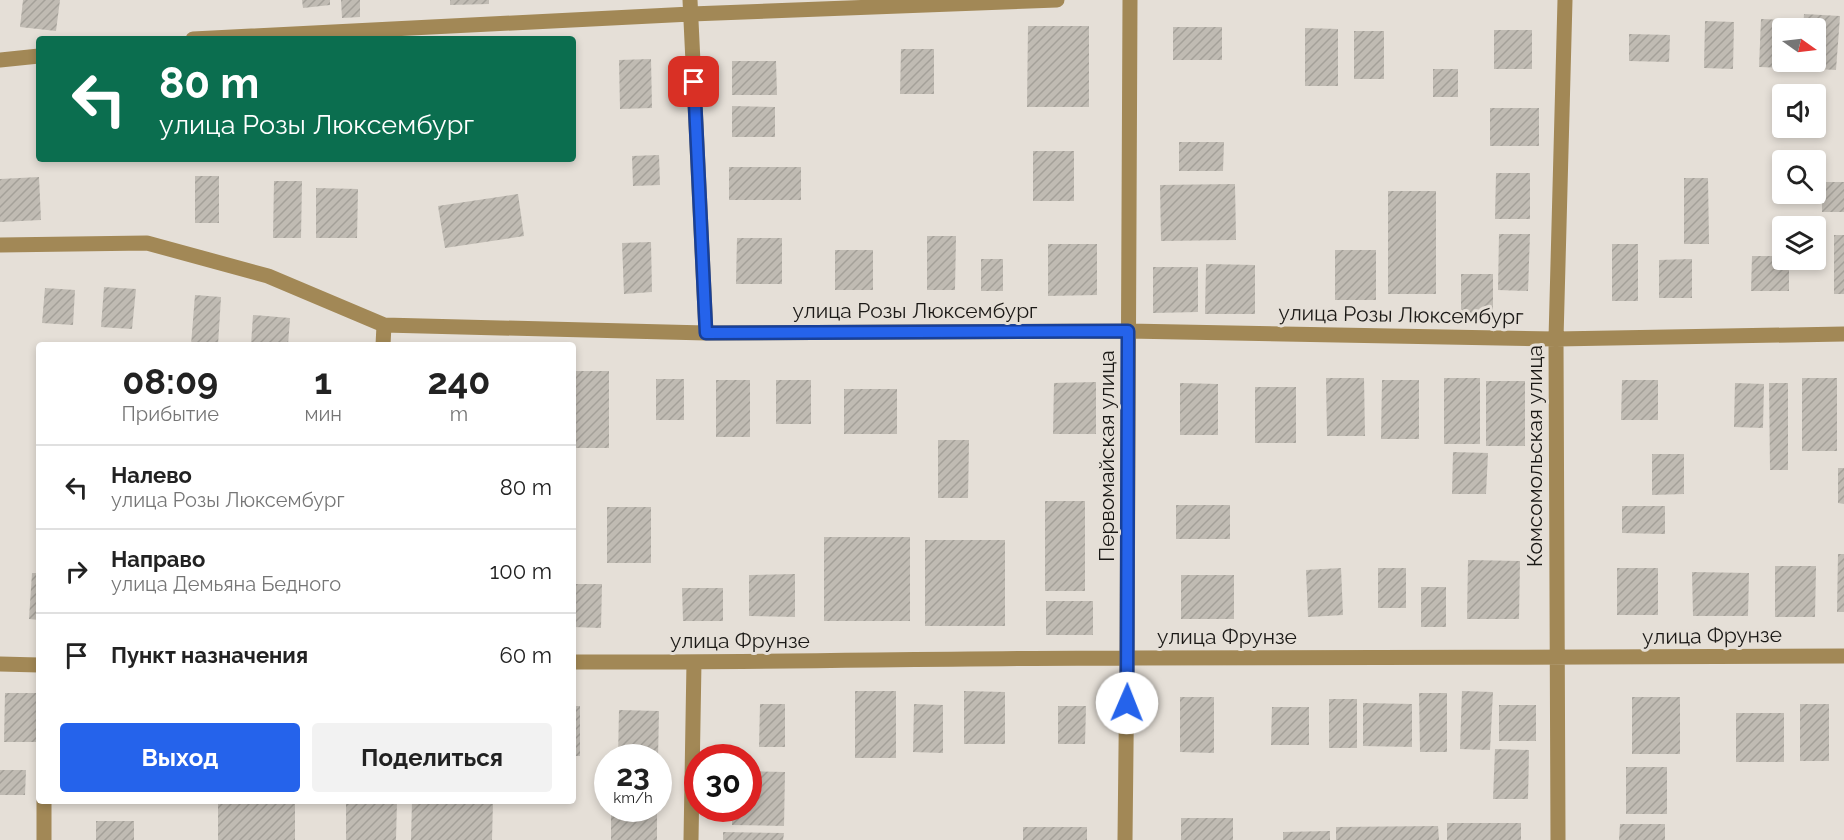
<!DOCTYPE html>
<html lang="ru">
<meta charset="utf-8">
<style>
body{margin:0;font-family:Raleway,sans-serif;background:#f2f2f2;color:#222;height:100vh;display:flex;flex-direction:column;font-size:22px;white-space:nowrap}
*{box-sizing:border-box;margin:0}
p{font-size:20px;color:#767676}
.icon{flex:none;width:33px;height:33px;fill:none;stroke:currentColor;stroke-width:2;stroke-linecap:round;stroke-linejoin:round}
.map{position:relative;flex:1;overflow:hidden}
.panel{position:absolute;left:36px;top:342px;width:540px;height:462px;display:flex;flex-direction:column;background:#fff;border-radius:6px;box-shadow:0 3px 9px #0003}
.panel>*{flex:none}
.hud{position:absolute;left:36px;top:36px;width:540px;height:126px;border-radius:6px;box-shadow:0 3px 9px #0003;background:#0b6e4f;color:#fff;overflow:hidden}
.needle{width:39px;rotate:104deg}
.fabs{position:absolute;left:1772px;top:18px;display:grid;gap:12px}
.fabs a{display:grid;place-items:center;width:54px;height:54px;border-radius:6px;background:#fff;box-shadow:0 3px 9px #0003;font-size:30px}
.speed{position:absolute;left:594px;top:744px;display:flex;gap:12px;font-size:30px;font-weight:700;text-align:center}
.speed>*{display:grid;place-content:center;width:78px;height:78px;border-radius:50%;background:#fff;box-shadow:0 3px 9px #0003;line-height:1}
.speed small{font-size:15px;font-weight:400}
.speed .limit{border:9px solid #d22;background:#fff;color:#111}
.pin{position:absolute;display:grid;place-items:center;width:51px;height:51px;color:#fff;margin:-26px;border-radius:12px;box-shadow:0 3px 9px #0006}
.me{position:absolute;width:66px;margin:-33px;rotate:1deg;stroke-linejoin:round;filter:drop-shadow(0 0 4px #0008)}
.turn{display:flex;align-items:center;gap:21px;height:126px;padding:0 24px;font-size:27px}
.turn .icon{width:78px;height:78px;stroke-width:2.5}
.turn b{display:block;font-size:42px;line-height:51px}
.eta{display:flex;justify-content:space-evenly;align-items:center;height:102px;text-align:center}
.eta b{font-size:36px;font-weight:700;line-height:42px}
.action{display:flex;gap:12px;margin-top:auto;padding:12px 24px}
.action a{flex:1;height:69px;border-radius:6px;background:#2563eb;color:#fff;font-size:24px;font-weight:700;line-height:69px;text-align:center}
.action a+a{background:#f2f2f2;color:#222}
ul{padding:0;list-style:none}
li{display:flex;align-items:center;gap:18px;height:84px;padding:0 24px;border-top:2px solid #e0e0e0}
li div{flex:1}
li b{display:block;font-size:22px}
li em{font-style:normal}
.map>svg:first-child{display:block}
</style>
<div class="map">
<svg width="1844" height="840" viewBox="0 0 1844 840">
<defs>
<pattern id="building-hatch" width="6" height="6" patternUnits="userSpaceOnUse" patternTransform="scale(1.5)"><rect width="6" height="6" fill="#c0bbb3"/><path d="M-1 1l2-2M0 6l6-6M5 7l2-2" fill="none" stroke="#a4a099"/></pattern>
</defs>
<rect width="100%" height="100%" fill="#e5dfd7"/>
<path fill="url(#building-hatch)" d="M23,0H60L56,31L20,27Z
M302,0H330V5L303,8Z
M341,0H360V17L342,18Z
M450,0H489V4L450,5Z
M1804,14L1840,16L1836,70L1801,68V62H1815V28H1803Z
M1761,19L1785,20V28H1782V62H1785L1784,68L1759,67Z
M1705,21L1734,22L1733,69L1704,68Z
M1028,26H1089V107H1027Z
M1173,27H1222V60H1173Z
M1305,28L1338,29V86H1305Z
M1494,30H1532V69H1494Z
M1354,31H1384V79H1354Z
M1629,34L1670,35L1669,62L1629,61Z
M901,49H934V94H900Z
M651,59L652,108L620,109L619,60Z
M732,61H776L777,95H732Z
M1433,69H1458V97H1433Z
M732,106L775,107V137H732Z
M1490,108H1539V146H1490Z
M1179,142H1224L1223,171H1179Z
M1033,151H1074V201H1033Z
M659,155L660,185L633,186L632,156Z
M729,167H801V200H729Z
M1496,173H1530V219H1495Z
M195,176H219V223H195Z
M39,177L41,220L0,222V179Z
M1684,178H1708L1709,244H1684Z
M274,181H302L301,238H273Z
M1822,182H1844V212H1822Z
M1235,184L1236,240L1161,241L1160,185Z
M316,188L358,189L357,238H316Z
M1388,191H1436V294H1388Z
M518,194L524,236L445,248L438,206Z
M1499,234H1530L1528,291L1498,290Z
M1834,235H1844V294H1834Z
M927,236H956L955,290H927Z
M737,238H782V284H736Z
M651,242L652,292L624,294L622,243Z
M1048,244H1097V295L1048,296Z
M1612,244H1638V301H1612Z
M835,250H873V290H835Z
M1335,250H1376V300H1335Z
M1752,256H1782V260H1789V291H1751Z
M981,259H1003V291H981Z
M1692,259V298H1659V260Z
M1206,264L1255,265V314H1205Z
M1153,267H1198V312L1153,313Z
M1461,274H1493V313H1461Z
M104,287L136,289L132,329L101,327Z
M45,288L75,290L73,325L42,323Z
M195,295L221,297L218,345H191Z
M253,315L290,318L288,345H251Z
M576,371H609V448H576Z
M1326,378H1364L1365,436H1327Z
M1444,378H1480V444H1444Z
M1802,378H1837V451H1802Z
M656,379H684V420H656Z
M716,380H750V437H716Z
M776,380H811V424H776Z
M1382,380H1419V439H1381Z
M1622,380H1658V420H1621Z
M1486,381H1525V446H1486Z
M1096,382V434H1053L1054,383Z
M1180,383L1218,384V435H1180Z
M1735,383L1764,384L1763,428L1734,427Z
M1769,383H1788V470H1770Z
M1255,387H1296V443H1255Z
M844,389H897V434H844Z
M938,440H969L968,498H938Z
M1453,452L1488,453L1486,494H1452Z
M1652,454H1684V494L1652,495Z
M1838,468H1844V504L1838,503Z
M1045,501H1085V591H1045Z
M1176,505H1230V539H1176Z
M1622,506H1665V534L1622,533Z
M607,507H651V563H607Z
M824,537H910V621H824Z
M925,540H1005V626H925Z
M1838,554H1844V612H1837Z
M1468,560L1520,561L1519,619H1467Z
M1775,566H1816L1815,617H1775Z
M1341,568L1343,615L1308,617L1306,570Z
M1378,568H1406V608H1378Z
M1617,568H1658V615H1617Z
M1692,572L1749,573L1748,616H1693Z
M32,573H39V620L29,619Z
M795,574V617L749,616V575Z
M1181,575H1234V619H1181Z
M573,584H602L601,628L573,627Z
M1421,587H1446V627H1421Z
M682,588H723V621H683Z
M1046,601H1093V635H1046Z
M855,691H896V758H855Z
M964,691L1005,692V744H964Z
M1462,691L1493,692L1490,750L1460,749Z
M5,693H36V742H4Z
M1419,693H1447V752H1420Z
M1180,697H1214V753L1180,752Z
M1632,697H1680V754H1632Z
M1329,699H1357V748H1329Z
M1363,703L1412,704V747L1363,746Z
M760,704H785V747H759Z
M914,704L943,705V753L913,752Z
M1800,704H1829V761H1800Z
M1499,705H1536V741H1499Z
M573,706H580V756H573Z
M1058,706H1086L1085,744H1058Z
M1272,707H1309V745H1271Z
M619,710L659,711L658,758H618Z
M1736,713H1784V762H1736Z
M1495,749L1529,750L1528,799H1493Z
M1626,767H1667V814H1626Z
M0,770H26L25,795H0Z
M748,771L785,772L784,826L732,825V808H748Z
M218,801H295V840H218Z
M346,801H397L396,840H346Z
M412,801H493L492,840H411Z
M611,808H657V840H611Z
M1181,818H1233V840H1181Z
M96,821H134V840H96Z
M1447,823H1521V840H1447Z
M1620,824H1665V840H1619Z
M1438,826L1439,840H1336V827Z
M1023,827H1087V840H1023Z
M1330,831V840H1283V832Z
M723,832L784,833L783,840H723Z"/>
<g fill="none" stroke-linecap="round" stroke-linejoin="round">
<path stroke="#a28856" stroke-width="15" d="M690,0L706,333
M193,39L691,14L1057,0
M0,60L39,56
M0,245L147,243L268,276L384,325L706,333L1128,331L1556,339L1844,334
M383,345L384,325
M573,662C758,663 943,658 1129,658C1367,657 1606,658 1844,656
M0,664L39,665
M44,840V801
M691,840L694,662
M1125,840L1127,658L1130,0
M1558,840L1556,339L1565,0"/>
</g>
<g fill="none" stroke-linecap="round" stroke-linejoin="round">
<defs>
<path id="route" d="M694,82L706,333L1128,331L1127,703"/>
</defs>
<use href="#route" stroke="#184099" stroke-width="15"/>
<use href="#route" stroke="#2563eb" stroke-width="10"/>
</g>
<g text-anchor="middle" stroke-width="6" stroke-linejoin="round" paint-order="stroke">
<g font-size="21" fill="#1b1916" stroke="#e5dfd7">
<text x="915" y="318">улица Розы Люксембург</text>
<text transform="translate(1401 315) rotate(1)" y="7">улица Розы Люксембург</text>
<text transform="translate(1107 456) rotate(-90)" y="7">Первомайская улица</text>
<text transform="translate(1535 456) rotate(-90)" y="7">Комсомольская улица</text>
<text transform="translate(1712 636) rotate(-1)" y="7">улица Фрунзе</text>
<text x="1227" y="644">улица Фрунзе</text>
<text x="740" y="648">улица Фрунзе</text>
</g>
</g>
</svg>
<div class="fabs">
<a><svg class="needle" viewBox="-14 -14 28 28"><path d="M0-13l5 13h-10z" fill="#e53935"/><path d="M0 13l5-13h-10z" fill="#767676"/></svg></a>
<a><svg class="icon" aria-label="sound" viewBox="0 0 24 24"><path d="M4 9h4l5-4v14l-5-4H4zM17 9q2 3 0 6"/></svg></a>
<a><svg class="icon" aria-label="search" viewBox="0 0 24 24"><circle cx="10" cy="10" r="6"/><path d="M15 15l6 6"/></svg></a>
<a><svg class="icon" aria-label="layers" viewBox="0 0 24 24"><path d="M12 4l9 5-9 5-9-5zM3 14l9 5 9-5"/></svg></a>
</div>
<div class="speed"><div>23<small>km/h</small></div><div class="limit">30</div></div>
<div class="pin" style="left:694px;top:82px;background:#d93025"><svg class="icon" aria-label="arrive" viewBox="0 0 24 24"><path d="M6 21V4h12l-3 4 3 4H6"/></svg></div>
<svg class="me" style="left:1127px;top:703px" viewBox="-20 -20 40 40"><circle r="19" fill="#fff"/><path d="M0-13L10 11 0 6-10 11z" fill="#2563eb"/></svg>
<div class="hud">
<div class="turn"><svg class="icon" aria-label="left" viewBox="0 0 24 24"><path d="M17 20v-9H6M10 6l-5 5 5 5"/></svg><div><b>80 m</b>улица Розы Люксембург</div></div>
</div>
<section class="panel">
<div class="eta">
<div><b>08:09</b><p>Прибытие</p></div>
<div><b>1</b><p>мин</p></div>
<div><b>240</b><p>m</p></div>
</div>
<ul>
<li><svg class="icon" aria-label="left" viewBox="0 0 24 24"><path d="M17 20v-9H6M10 6l-5 5 5 5"/></svg><div><b>Налево</b><p>улица Розы Люксембург</p></div><em>80 m</em></li>
<li><svg class="icon" aria-label="right" viewBox="0 0 24 24"><path d="M7 20v-9h11M14 6l5 5-5 5"/></svg><div><b>Направо</b><p>улица Демьяна Бедного</p></div><em>100 m</em></li>
<li><svg class="icon" aria-label="arrive" viewBox="0 0 24 24"><path d="M6 21V4h12l-3 4 3 4H6"/></svg><div><b>Пункт назначения</b></div><em>60 m</em></li>
</ul>
<div class="action"><a>Выход</a><a>Поделиться</a></div>
</section>
</div>
